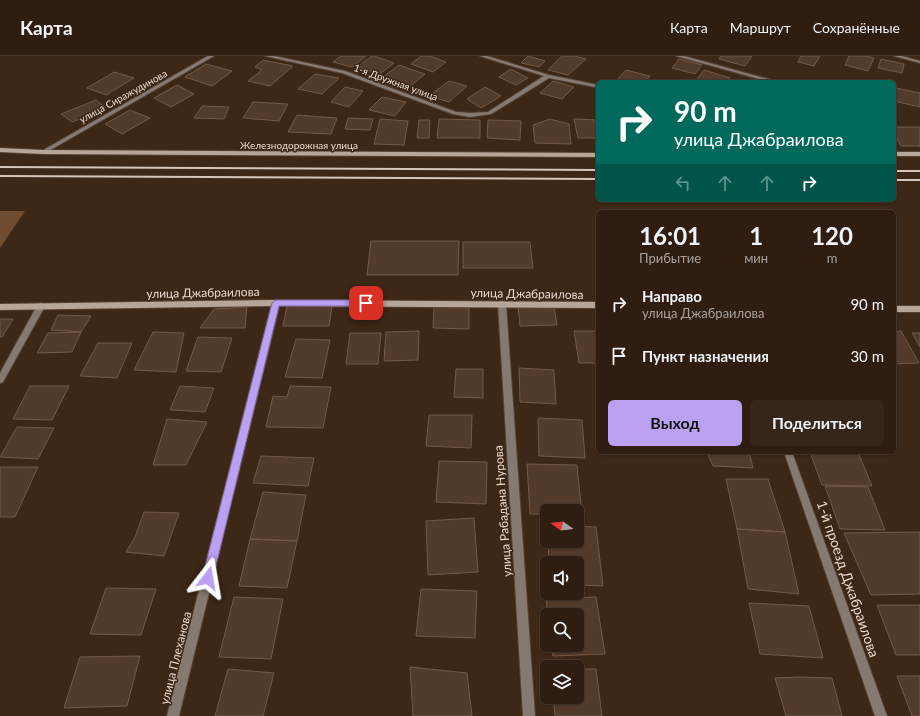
<!DOCTYPE html>
<html lang="ru">
<meta charset="utf-8">
<style>
body{margin:0;font-family:Lato,sans-serif;background:#362619;color:#f1f3f6;height:100vh;display:flex;flex-direction:column;font-size:15px;white-space:nowrap}
*{box-sizing:border-box;margin:0}
p{font-size:13px;color:#a7a29f}
.icon{flex:none;width:22px;height:22px;fill:none;stroke:currentColor;stroke-width:2;stroke-linecap:round;stroke-linejoin:round}
.map{position:relative;flex:1;overflow:hidden}
.details{position:absolute;left:596px;top:154px;width:300px;height:244px;display:flex;flex-direction:column;background:#2e1d10;border-radius:6px;box-shadow:0 1px 3px #0004,0 0 0 1px #493b30}
.details>*{flex:none}
.hud{position:absolute;left:596px;top:24px;width:300px;height:122px;border-radius:6px;box-shadow:0 1px 3px #0004,0 0 0 1px #493b30;background:#00695c;color:#fff;overflow:hidden}
.needle{width:26px;rotate:285deg}
.buttons{position:absolute;left:540px;top:448px;display:grid;gap:8px}
.buttons a{display:grid;place-items:center;width:44px;height:44px;border-radius:6px;background:#2e1d10;box-shadow:0 1px 3px #0004,0 0 0 1px #493b30;font-size:20px}
.pin{position:absolute;display:grid;place-items:center;width:34px;height:34px;color:#fff;margin:-17px;border-radius:8px;box-shadow:0 2px 6px #0006}
.me{position:absolute;width:44px;margin:-22px;rotate:14deg;stroke-linejoin:round;filter:drop-shadow(0 0 3px #0008)}
.turn{display:flex;align-items:center;gap:14px;height:84px;padding:0 12px;font-size:18px}
.turn .icon{width:52px;height:52px;stroke-width:2.5}
.turn b{display:block;font-size:28px;line-height:34px}
.lanes{display:flex;align-items:center;height:38px;padding:0 12px;background:#0003;justify-content:center;gap:20px;direction:ltr}
.lanes .off{opacity:.35}
.eta{display:flex;justify-content:space-evenly;align-items:center;height:68px;text-align:center}
.eta b{font-size:24px;font-weight:700;line-height:28px}
.cta{display:flex;gap:8px;margin-top:auto;padding:8px 12px}
.cta a{flex:1;height:46px;border-radius:6px;background:#bca0f2;color:#111;font-size:16px;font-weight:700;line-height:46px;text-align:center}
.cta a+a{background:#362619;color:#f1f3f6}
ul{padding:0;list-style:none}
li{display:flex;align-items:center;gap:12px;height:52px;padding:0 12px}
li div{flex:1}
li b{display:block;font-size:15px}
li em{font-style:normal}
header{display:flex;align-items:center;gap:24px;box-sizing:border-box;height:56px;padding:0 20px;background:#2e1d10;border-bottom:1px solid #493b30}
header strong{font-size:19px}
nav{display:flex;gap:22px;margin-inline-start:auto;font-size:14px}
.map>svg:first-child{display:block}
</style>
<header>
<strong>Карта</strong>
<nav><a>Карта</a><a>Маршрут</a><a>Сохранённые</a></nav>
</header>
<div class="map">
<svg width="920" height="660" viewBox="0 0 920 660">
<rect width="100%" height="100%" fill="#3d2716"/>
<path fill="#704c30" d="M0,155H25L0,192Z"/>
<path fill="#523b2a" stroke="#735a48" d="M341,0H366L352,11L333,6Z
M372,0H374L394,7L380,18L357,11Z
M421,0H430L446,6L433,16L411,8Z
M528,0L545,5L539,11L521,7Z
M562,0H575L586,3L568,19L548,14Z
M721,0H752L745,10L719,3Z
M801,0H820L814,10L798,6Z
M849,0H865L874,2L868,15L845,9Z
M679,3L702,9L695,18L672,12Z
M881,3L904,8L902,17L878,12Z
M263,4L293,10L270,30L248,25L262,14L255,11Z
M206,8L232,15L212,30L185,21Z
M399,9L425,18L409,31L382,22Z
M511,13L528,22L516,29L499,21Z
M626,14L650,20L645,26H629L618,23Z
M704,14L730,22L728,26H695Z
M114,16L134,22L106,39L87,32Z
M315,18L339,22L322,38L298,33Z
M449,25L467,30L449,46L429,40Z
M553,25L574,31L562,43L540,37Z
M177,29L194,38L171,51L154,42Z
M345,31L363,35L349,51L331,46Z
M485,31L501,40L481,52L467,43Z
M896,32L920,37V51L894,45Z
M382,41L406,46L395,60L369,54Z
M96,44L106,52L72,66L61,58Z
M253,46L288,48L279,65L243,62Z
M202,50L229,51L224,63L194,62Z
M130,54L150,62L122,78L105,68Z
M297,59L337,62L331,78L288,76Z
M348,62L373,63L370,74L345,73Z
M380,63L408,65L404,89L374,88Z
M439,63L480,64V82H437Z
M550,63L569,68L571,88L535,87L533,69Z
M574,63L598,64V82H578Z
M419,64H430L429,82H417Z
M488,64L521,65L520,84L487,82Z
M894,71H920V90H901L894,78Z
M371,185H459L458,219H367Z
M463,186H530L533,212H463Z
M287,250H332L329,270H283Z
M518,250H554L557,269L520,270Z
M247,251L245,272H200L214,253Z
M434,251L469,252V273L433,272Z
M58,259L91,260L81,276L51,274Z
M0,263H13L2,281H0Z
M419,275L418,304L384,305L386,276Z
M574,275H598V307H579Z
M901,275L919,307L894,308V276Z
M81,276L72,296L37,297L48,277Z
M153,276L184,277L176,316L134,314Z
M350,277H381L378,308H346Z
M912,277H920V291Z
M198,281L232,282L221,316L186,315Z
M296,283L330,284L322,322L285,321Z
M98,287H132L117,322L80,320Z
M519,312L554,314L556,348L520,346Z
M456,313H483V342L454,341Z
M30,330H69L52,364L13,363Z
M180,330L214,332L205,356L170,354Z
M290,330L331,331L323,372L266,371L273,340L287,341Z
M429,359H472L471,392L426,390Z
M538,362L582,364L585,402L539,400Z
M167,363L207,366L186,409H153Z
M17,371L54,372L38,403L0,401Z
M707,396H749L753,412L713,410Z
M810,396H858L872,430L822,429Z
M261,400L314,402L308,430L253,427Z
M439,405L487,406L486,448L436,446Z
M527,408L577,409L582,459H577V455H547V458H530Z
M0,411H38L15,461H0Z
M726,423H768L785,476L737,473Z
M825,430L868,431L885,474L840,473Z
M263,436L306,439L297,485L250,483Z
M144,456L179,457L164,500L126,496L135,481Z
M474,462L478,516L428,519L426,465Z
M577,470L596,471L603,530L577,529V507H549L548,485H577Z
M737,473L785,476L799,538L748,533Z
M920,476V538L871,539L844,477Z
M250,483L297,485L287,532L239,530Z
M106,532L156,533L141,579L90,578Z
M421,533L477,535L475,582L416,580Z
M234,541L283,543L271,603L219,601Z
M596,541L605,598L553,600L551,589H577V559H548L546,543Z
M749,547L809,550L823,602L760,598Z
M877,549H920V599H896Z
M140,600L127,650L64,652L80,601Z
M410,611L467,617L472,660H413Z
M228,613L274,617L263,660H215Z
M577,613H596L602,660H555L553,641H577Z
M897,620H920V660H912Z
M799,621L832,622L842,660H786L775,622Z"/>
<g fill="none" stroke-linecap="round" stroke-linejoin="round">
<defs>
<path id="street" d="M208,0H214L45,97L40,96Z
M265,0H274L345,15L456,56L470,57L488,56L544,20L480,0H487L549,19L598,29L595,31L549,22L491,58L470,61L453,58L342,17Z
M676,0H684L779,26H770Z
M894,0H902L920,5V7Z
M276,244L280,247L179,660H167L272,247Z
M502,245L506,248L535,660H523L498,248Z
M41,247L45,250L3,326L0,327V317L38,248Z
M784,396H792L887,660H875Z"/>
<path id="secondary" d="M0,92L43,94L598,97V101L43,98L0,96Z
M894,96H920V100H894Z
M276,244L598,246V252L276,250L0,254V248Z
M894,250H920V256H894Z"/>
</defs>
<use href="#street" stroke="#584334" stroke-width="2"/>
<use href="#secondary" stroke="#584334" stroke-width="2"/>
<use href="#street" fill="#857971" fill-rule="evenodd"/>
<use href="#secondary" fill="#b7a597" fill-rule="evenodd"/>
<path stroke="#d5c6bb" stroke-width="2" d="M0,111L598,114
M894,115H920
M0,120L598,123
M894,124H920"/>
</g>
<path fill="#bca0f2" stroke="#7a689d" d="M276,244H366L370,247L366,250H279L213,522L212,526L208,528L204,526L202,522L272,247Z"/>
<g text-anchor="middle" stroke-width="3" stroke-linejoin="round" paint-order="stroke">
<g font-size="10" fill="#e8d9cf" stroke="#3d2716">
<text transform="translate(396 26) rotate(20)" y="4">1-я Дружная улица</text>
<text transform="translate(123 40) rotate(-29)" y="4">улица Сиражудинова</text>
<text x="299" y="93">Железнодорожная улица</text>
</g>
<g font-size="12" fill="#e8d9cf" stroke="#3d2716">
<text transform="translate(203 237) rotate(-1)" y="4">улица Джабраилова</text>
<text transform="translate(527 238) rotate(1)" y="4">улица Джабраилова</text>
<text transform="translate(503 455) rotate(-94)" y="4">улица Рабадана Нурова</text>
<text transform="translate(176 602) rotate(-76)" y="4">улица Плеханова</text>
</g>
<g font-size="14" fill="#e8d9cf" stroke="#3d2716">
<text transform="translate(848 523) rotate(71)" y="5">1-й проезд Джабраилова</text>
</g>
</g>
</svg>
<div class="buttons">
<a><svg class="needle" viewBox="-14 -14 28 28"><path d="M0-13l5 13h-10z" fill="#e53935"/><path d="M0 13l5-13h-10z" fill="#a7a29f"/></svg></a>
<a><svg class="icon" aria-label="sound" viewBox="0 0 24 24"><path d="M4 9h4l5-4v14l-5-4H4zM17 9q2 3 0 6"/></svg></a>
<a><svg class="icon" aria-label="search" viewBox="0 0 24 24"><circle cx="10" cy="10" r="6"/><path d="M15 15l6 6"/></svg></a>
<a><svg class="icon" aria-label="layers" viewBox="0 0 24 24"><path d="M12 4l9 5-9 5-9-5zM3 14l9 5 9-5"/></svg></a>
</div>
<div class="pin" style="left:366px;top:247px;background:#d93025"><svg class="icon" aria-label="arrive" viewBox="0 0 24 24"><path d="M6 21V4h12l-3 4 3 4H6"/></svg></div>
<svg class="me" style="left:208px;top:522px" viewBox="-20 -20 40 40"><path d="M0-17L14 15 0 8-14 15z" fill="#bca0f2" stroke="#fff" stroke-width="4"/></svg>
<div class="hud">
<div class="turn"><svg class="icon" aria-label="right" viewBox="0 0 24 24"><path d="M7 20v-9h11M14 6l5 5-5 5"/></svg><div><b>90 m</b>улица Джабраилова</div></div>
<div class="lanes"><svg class="icon off" aria-label="left" viewBox="0 0 24 24"><path d="M17 20v-9H6M10 6l-5 5 5 5"/></svg><svg class="icon off" aria-label="ahead" viewBox="0 0 24 24"><path d="M12 20V5M6 11l6-6 6 6"/></svg><svg class="icon off" aria-label="ahead" viewBox="0 0 24 24"><path d="M12 20V5M6 11l6-6 6 6"/></svg><svg class="icon" aria-label="right" viewBox="0 0 24 24"><path d="M7 20v-9h11M14 6l5 5-5 5"/></svg></div>
</div>
<section class="details">
<div class="eta">
<div><b>16:01</b><p>Прибытие</p></div>
<div><b>1</b><p>мин</p></div>
<div><b>120</b><p>m</p></div>
</div>
<ul>
<li><svg class="icon" aria-label="right" viewBox="0 0 24 24"><path d="M7 20v-9h11M14 6l5 5-5 5"/></svg><div><b>Направо</b><p>улица Джабраилова</p></div><em>90 m</em></li>
<li><svg class="icon" aria-label="arrive" viewBox="0 0 24 24"><path d="M6 21V4h12l-3 4 3 4H6"/></svg><div><b>Пункт назначения</b></div><em>30 m</em></li>
</ul>
<div class="cta"><a>Выход</a><a>Поделиться</a></div>
</section>
</div>
